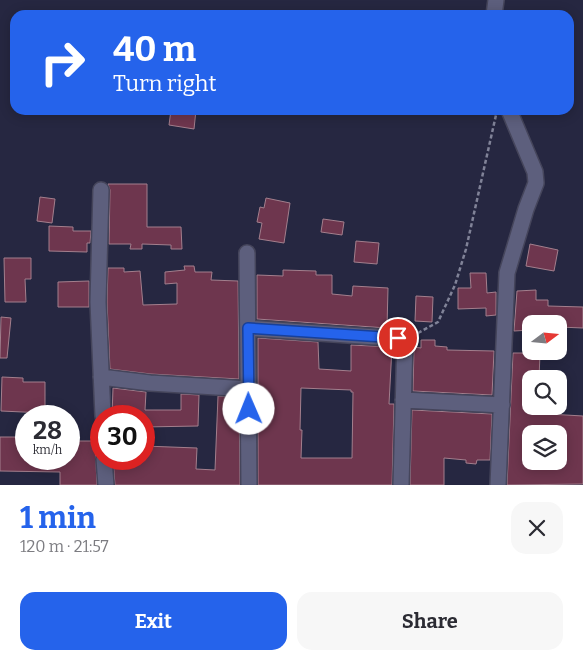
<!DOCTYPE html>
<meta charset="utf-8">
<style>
body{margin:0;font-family:Bitter,serif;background:#f7f7f7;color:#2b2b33;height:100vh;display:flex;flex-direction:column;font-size:19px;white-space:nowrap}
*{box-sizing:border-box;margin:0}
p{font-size:16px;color:#7c7c81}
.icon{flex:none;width:28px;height:28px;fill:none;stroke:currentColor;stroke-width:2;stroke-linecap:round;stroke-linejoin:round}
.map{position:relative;height:485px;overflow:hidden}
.panel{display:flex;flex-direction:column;background:#fff;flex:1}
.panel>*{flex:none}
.banner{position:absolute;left:10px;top:10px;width:564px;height:105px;border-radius:15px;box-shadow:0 2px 12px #0003;background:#2563eb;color:#fff;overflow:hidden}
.needle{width:32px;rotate:74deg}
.buttons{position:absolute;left:522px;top:315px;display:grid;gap:10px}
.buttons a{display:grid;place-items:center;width:45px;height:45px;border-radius:10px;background:#fff;box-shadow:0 2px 12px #0003;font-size:25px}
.speed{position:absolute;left:15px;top:405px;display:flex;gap:10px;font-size:25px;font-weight:700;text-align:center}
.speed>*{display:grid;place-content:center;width:65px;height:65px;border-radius:50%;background:#fff;box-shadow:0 2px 12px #0003;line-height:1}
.speed small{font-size:12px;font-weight:400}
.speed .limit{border:8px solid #d22;background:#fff;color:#111}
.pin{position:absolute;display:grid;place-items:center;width:42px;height:42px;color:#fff;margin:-21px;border:2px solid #fff;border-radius:50%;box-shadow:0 1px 5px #0007}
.me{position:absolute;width:55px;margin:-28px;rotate:359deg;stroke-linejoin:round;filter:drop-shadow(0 0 4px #0008)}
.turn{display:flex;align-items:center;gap:18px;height:105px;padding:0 20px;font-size:22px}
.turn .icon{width:65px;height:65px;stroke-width:2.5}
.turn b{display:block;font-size:35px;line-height:42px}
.round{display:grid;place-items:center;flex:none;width:52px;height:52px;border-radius:15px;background:#f7f7f7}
.headline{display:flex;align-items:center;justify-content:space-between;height:85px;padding:0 20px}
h1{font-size:30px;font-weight:700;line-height:38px;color:#2563eb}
.cta{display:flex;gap:10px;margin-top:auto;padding:10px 20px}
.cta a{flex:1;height:58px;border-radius:15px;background:#2563eb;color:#fff;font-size:20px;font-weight:700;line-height:58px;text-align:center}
.cta a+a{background:#f7f7f7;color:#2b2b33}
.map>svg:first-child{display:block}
</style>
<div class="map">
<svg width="583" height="485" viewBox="0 0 583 485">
<rect width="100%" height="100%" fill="#262741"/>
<path fill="#6e364e" stroke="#a37f8d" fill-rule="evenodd" d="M171,110H196L194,129L169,125Z
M108,184H147V227H181L182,249H171V245L142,244V249H130L131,244H109L110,190Z
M40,197L55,199L52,223L37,221Z
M266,198L290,203L284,243L259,239L262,223L257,222L260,207L264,208Z
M323,219L344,222L342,235L321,232Z
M49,226L73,227V231H91L90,243H87V252L49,251Z
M356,241L379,243L377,264L354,262Z
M530,244L558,250L554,271L526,266Z
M4,258H31V279H25L26,302H5Z
M184,266H194L195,272H212L211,280L238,281L239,379L151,374L110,369L107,302L108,268H124V272L140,271L143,305L177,304V283L165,284V272L185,270Z
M283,270L316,271V275H332V294L352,296L353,286L388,288L387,328L257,319V275L283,276Z
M470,273H486L487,293L496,292V315L486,316V308L458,309V288H471Z
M89,281V307H58V282Z
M536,290V300H548V306L583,307V328L559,327V324H531V330L514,331L517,291Z
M416,296L433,297L432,322L415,321Z
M1,317L11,318L7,358H0Z
M258,338L318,342L319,369L351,371V345L392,347L389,404H394L392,485H258ZM301,388L351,390V392H353L352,458H301L302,430H300Z
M421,340H435V346L447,347V350L494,351L492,395L413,391L414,347L421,348Z
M513,353H540L539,379H531V413L583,416V484L507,485ZM531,434H559V461H555V465H531Z
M2,377L23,378V382H45V413L1,411Z
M113,388L146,392L145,410H181V394L199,395L198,426L144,427V416H112Z
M218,396L239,398L240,485H115L113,459H144V446L197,448L196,469L215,470Z
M412,410L492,414L490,460H477L476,464L466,463V460L444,458V485H410Z
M0,437H26V459H69V441H95L97,485H60V472L0,471Z"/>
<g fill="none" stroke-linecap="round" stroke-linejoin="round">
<defs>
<path id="minor" d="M494,15L496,0
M101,190L98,302L103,416
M247,253L249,485
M248,328L405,339L401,485
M101,377L150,383L249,389
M403,400L502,405
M104,459L106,485
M498,485L507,273L526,209L536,183L535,172L509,110"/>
</defs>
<use href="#minor" stroke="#45455b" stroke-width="18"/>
<path stroke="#818398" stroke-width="2.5" stroke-dasharray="4 2.5" stroke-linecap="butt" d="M418,333L438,322L455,285L466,249L496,115"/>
<use href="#minor" stroke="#5d5f7d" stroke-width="15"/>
</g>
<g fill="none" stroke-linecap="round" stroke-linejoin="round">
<defs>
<path id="route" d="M249,409L248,328L398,338"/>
</defs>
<use href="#route" stroke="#184099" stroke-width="12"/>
<use href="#route" stroke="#2563eb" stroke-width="9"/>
</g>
</svg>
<div class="buttons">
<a><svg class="needle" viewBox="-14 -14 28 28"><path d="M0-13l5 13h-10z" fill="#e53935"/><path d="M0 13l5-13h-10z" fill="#7c7c81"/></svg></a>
<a><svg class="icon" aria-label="search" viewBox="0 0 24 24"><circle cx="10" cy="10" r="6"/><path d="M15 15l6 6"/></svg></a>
<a><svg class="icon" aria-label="layers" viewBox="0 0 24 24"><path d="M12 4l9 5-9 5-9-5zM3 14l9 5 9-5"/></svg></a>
</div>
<div class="speed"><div>28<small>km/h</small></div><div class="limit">30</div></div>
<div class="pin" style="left:398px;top:338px;background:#d93025"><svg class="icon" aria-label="arrive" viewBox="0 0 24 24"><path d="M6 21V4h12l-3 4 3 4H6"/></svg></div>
<svg class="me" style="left:249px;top:409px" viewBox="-20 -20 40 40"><circle r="19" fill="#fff"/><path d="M0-13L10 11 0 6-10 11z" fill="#2563eb"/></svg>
<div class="banner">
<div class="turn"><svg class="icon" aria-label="right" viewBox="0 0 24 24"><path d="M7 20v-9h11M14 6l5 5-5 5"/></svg><div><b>40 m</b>Turn right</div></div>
</div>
</div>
<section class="panel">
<div class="headline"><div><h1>1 min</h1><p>120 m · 21:57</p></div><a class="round"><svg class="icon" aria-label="close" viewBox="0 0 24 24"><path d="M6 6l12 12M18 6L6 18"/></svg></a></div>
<div class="cta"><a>Exit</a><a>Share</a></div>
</section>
